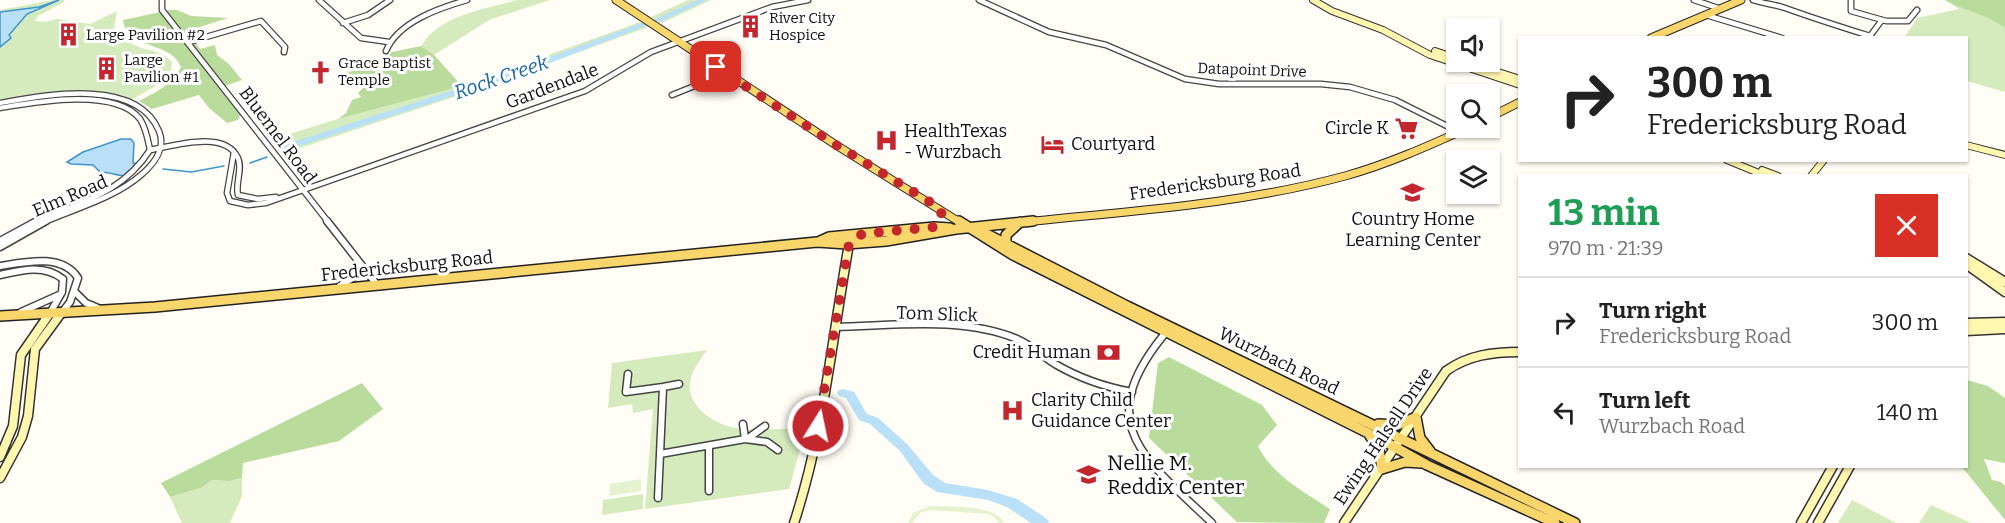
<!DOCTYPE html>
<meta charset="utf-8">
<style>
body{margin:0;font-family:Bitter,serif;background:#f2f2f2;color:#222;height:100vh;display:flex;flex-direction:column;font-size:22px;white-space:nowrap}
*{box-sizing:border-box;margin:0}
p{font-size:20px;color:#767676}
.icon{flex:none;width:33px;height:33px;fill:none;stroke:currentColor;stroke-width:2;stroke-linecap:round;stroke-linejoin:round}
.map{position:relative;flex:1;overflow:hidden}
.drawer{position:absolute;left:1518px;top:174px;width:450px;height:294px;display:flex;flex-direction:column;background:#fff;border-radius:0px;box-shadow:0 2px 4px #0004}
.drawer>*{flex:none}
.top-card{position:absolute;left:1518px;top:36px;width:450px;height:126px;border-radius:0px;box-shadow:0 2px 4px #0004;background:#fff;color:#222;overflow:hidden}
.tools{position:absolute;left:1446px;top:18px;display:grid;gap:12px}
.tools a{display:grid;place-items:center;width:54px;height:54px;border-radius:0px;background:#fff;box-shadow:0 2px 4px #0004;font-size:30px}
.pin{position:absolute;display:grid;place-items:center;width:51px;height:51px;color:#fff;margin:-26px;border-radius:12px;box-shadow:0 3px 9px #0006}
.me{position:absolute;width:66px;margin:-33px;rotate:10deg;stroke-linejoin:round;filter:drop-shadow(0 0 4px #0008)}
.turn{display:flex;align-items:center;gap:21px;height:126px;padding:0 30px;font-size:27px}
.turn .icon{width:78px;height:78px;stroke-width:2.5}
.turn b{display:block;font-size:42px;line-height:51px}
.round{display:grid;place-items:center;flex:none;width:63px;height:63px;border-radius:0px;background:#f2f2f2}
.headline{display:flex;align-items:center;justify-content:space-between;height:102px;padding:0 30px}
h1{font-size:36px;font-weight:700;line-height:45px;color:#1e9e55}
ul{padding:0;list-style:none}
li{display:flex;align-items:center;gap:18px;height:90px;padding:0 30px;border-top:2px solid #e0e0e0}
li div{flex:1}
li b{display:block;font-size:22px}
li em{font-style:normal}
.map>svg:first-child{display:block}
</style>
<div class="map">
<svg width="2005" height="523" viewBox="0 0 2005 523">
<rect width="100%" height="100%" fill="#fffdf5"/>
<path fill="#d5ebbd" d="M53,0H64V2L38,16L35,21L45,22L57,19L90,24L117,11L114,29C133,54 159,46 172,62L171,71L164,81L133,99L97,93L0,101V10Z
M517,0H550L489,20L434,55L421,46C439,15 485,9 517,0Z
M688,0H711L662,23L651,17Z
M1945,0H1969L2005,22V92L1967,81L1966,38H1904L1917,18L1959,9Z
M640,22L648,27L472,91L285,153L273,139L338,119L462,86Z
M707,350C701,359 691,371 690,383C687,405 712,423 731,427C752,432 783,428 806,428L789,489L645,509L653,409L633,413L632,404L608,408L612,363Z
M242,478V496L230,523H182L170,497L201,488L212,480L229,481Z
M643,494V509L602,515L603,500Z
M1852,500L1896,523H1838Z
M1931,505L1971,523H1919Z"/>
<path fill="#b9dc9c" d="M1945,0H2005V28C1989,15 1964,11 1945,0Z
M170,10H177L191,16L228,18L187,31L200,49L215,45L217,55L229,64L242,80L222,87L241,113L238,120L227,123L209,108L199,95L152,109L139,101C156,92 172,85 181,67C172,41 126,50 123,20Z
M421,46L434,55L462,86L338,119L346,113L352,100L361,97L358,93L366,85L339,84L346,77V72L368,69L384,61L392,52Z
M1169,357L1262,405L1277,425L1258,446C1271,474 1305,493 1330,509L1324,523L1237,522L1149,438L1158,363Z
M1967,380L1988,386L2005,398V463L1984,459L1992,480L2001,482L2005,486V520L1962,467L1966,466Z
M362,383L383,409L339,441L243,463L242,478L229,481L212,480L201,488L170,497L161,483Z"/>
<path fill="#e6f2cf" d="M641,479V491L609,496L610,484Z
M930,506C949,507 995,504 1004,523H999L994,517L988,514L932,510L921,512L912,523H908L913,513Z"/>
<path fill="#b9e0f7" stroke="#3f96cf" stroke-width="1.5" d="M59,0L27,14L9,35L11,38L0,47V12L39,7Z
M121,139H131L134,143L133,163L139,164L127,176C117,176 110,172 100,172L93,165L71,164L67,162L83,152Z"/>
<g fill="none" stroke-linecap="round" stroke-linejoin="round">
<path stroke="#3f96cf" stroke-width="1.5" d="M250,163L267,157
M163,169L191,172L224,166"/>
<path fill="#b9e0f7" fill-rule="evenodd" d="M697,0H707L660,22L653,20Z
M641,23L648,25L521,74L290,149H284L282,147L284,145L515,70Z
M843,389L854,392L867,414L878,418L908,445L933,475L945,483L988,490L1017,499L1047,519L1049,523H1031L1007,507L988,500L937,492L923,483L900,451L870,424L859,420L846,398L839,396L837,393L839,390Z"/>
<defs>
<path id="street-far1" d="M162,0V10L329,223
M319,0L361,38L389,42
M979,0L1049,32L1106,45L1185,79L1219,84H1321L1350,87L1395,100L1459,132
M1694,0L1721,9
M1753,0C1764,4 1774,4 1785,8C1813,18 1841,27 1870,36L1882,20
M1851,1V11L1886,21H1908L1917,10
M1706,15L1782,38
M343,23L368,15L390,0
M189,42L261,21L285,47L284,52
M386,51C398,22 439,8 467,0
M672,95L727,73
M0,103C46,95 137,77 159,131C166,148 154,164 141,175C113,199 76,208 42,223
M0,108C35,102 115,87 140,119C146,128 148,140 150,150C122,194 79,202 34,223
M150,150C173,146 225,129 238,158C243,169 235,183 238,195L258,199L276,197
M234,152L227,193L230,201L248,205L266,203L585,91L651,52L772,7L808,0"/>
<path id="street" d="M327,221L378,286
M0,241L37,221
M0,247L46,221
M0,266C25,262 62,253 78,278L70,302L63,311
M0,275C22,270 44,264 63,279L62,292L50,313
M340,286L357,275L361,266
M74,291L86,303L98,308
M21,312L59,295
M835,327C894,326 961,316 1017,339C1031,345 1042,356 1055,364C1079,378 1105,387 1132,392
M1167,331C1090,423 1143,457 1212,523
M628,374L626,392L663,387L660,454
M663,387L679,384
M743,424L745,439
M747,439L765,426
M709,447V491
M658,498L660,454L745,439L767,442L778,450"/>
<path id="secondary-far1" d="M1313,0L1332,11L1383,30L1430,55L1520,85
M1435,51L1456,58
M1467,62L1520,79
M1966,145L2005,155
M1727,160L1766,176
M1762,170L1778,176
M1811,176L1824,160"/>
<path id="secondary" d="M1966,258L2005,282
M1966,264L2005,292
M1966,323L2005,322
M1966,331L2005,329
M0,457L13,426L21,355L50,313
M0,478L22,437L28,416L35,349L62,312
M794,523C824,432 832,338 849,244
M1344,523L1446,371C1468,355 1493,352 1520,352
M1801,523L1833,466
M1818,523L1850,466"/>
<path id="primary-far1" d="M616,0L836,145L961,223
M1651,38L1741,0
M1490,117L1520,102
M1017,223C1127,211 1238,205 1345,176C1388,164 1428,146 1468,128"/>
<path id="primary" d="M959,221L1013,255L1382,440L1427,465L1555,523
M979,230L1127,306L1575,523
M818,242L829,237L934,227L950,228
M1006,243V235L1020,222
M0,316L155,307L817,242L847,244L886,241L956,229L1033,221
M1378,424L1398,425L1416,417L1420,438L1430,451
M1370,436L1379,449L1382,469L1405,462L1421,463"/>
</defs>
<use href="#street-far1" stroke="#444" stroke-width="7"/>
<use href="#street" stroke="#444" stroke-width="9"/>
<use href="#secondary-far1" stroke="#333" stroke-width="8"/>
<use href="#secondary" stroke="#333" stroke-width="11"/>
<use href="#primary-far1" stroke="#222" stroke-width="9"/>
<use href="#primary" stroke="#222" stroke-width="12"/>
<use href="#street-far1" stroke="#fff" stroke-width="4.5"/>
<use href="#street" stroke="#fff" stroke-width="6"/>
<use href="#secondary-far1" stroke="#fff6b0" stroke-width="6"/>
<use href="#secondary" stroke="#fff6b0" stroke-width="8"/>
<use href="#primary-far1" stroke="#f9d66b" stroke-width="7"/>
<use href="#primary" stroke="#f9d66b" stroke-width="9"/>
</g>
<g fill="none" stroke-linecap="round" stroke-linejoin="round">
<path stroke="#c4262e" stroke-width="10" stroke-dasharray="0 18" d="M716,67L836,145L940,208L942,216L934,227L862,234L849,244L818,426"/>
</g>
<defs>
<symbol id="building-bare" viewBox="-9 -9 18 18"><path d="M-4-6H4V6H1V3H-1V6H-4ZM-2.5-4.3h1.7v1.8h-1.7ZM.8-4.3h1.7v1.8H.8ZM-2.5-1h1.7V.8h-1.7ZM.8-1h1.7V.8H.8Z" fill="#c4262e" stroke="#fff" stroke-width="2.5" paint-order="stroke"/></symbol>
<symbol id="church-bare" viewBox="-9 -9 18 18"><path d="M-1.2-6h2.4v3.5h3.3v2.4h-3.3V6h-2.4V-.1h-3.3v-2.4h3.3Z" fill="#c4262e" stroke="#fff" stroke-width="2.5" paint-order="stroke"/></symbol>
<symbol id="supermarket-bare" viewBox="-9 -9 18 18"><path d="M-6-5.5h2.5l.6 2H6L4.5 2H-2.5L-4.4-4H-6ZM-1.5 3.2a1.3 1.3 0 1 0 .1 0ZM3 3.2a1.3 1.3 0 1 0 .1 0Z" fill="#c4262e" stroke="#fff" stroke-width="2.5" paint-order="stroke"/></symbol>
<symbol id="hospital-bare" viewBox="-9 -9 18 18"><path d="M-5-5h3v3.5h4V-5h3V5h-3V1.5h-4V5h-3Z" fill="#c4262e" stroke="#fff" stroke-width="2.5" paint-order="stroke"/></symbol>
<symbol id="hotel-bare" viewBox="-9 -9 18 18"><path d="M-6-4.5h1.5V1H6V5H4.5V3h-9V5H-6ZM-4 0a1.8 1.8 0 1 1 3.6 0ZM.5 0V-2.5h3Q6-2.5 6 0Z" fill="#c4262e" stroke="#fff" stroke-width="2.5" paint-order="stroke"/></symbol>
<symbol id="school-bare" viewBox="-9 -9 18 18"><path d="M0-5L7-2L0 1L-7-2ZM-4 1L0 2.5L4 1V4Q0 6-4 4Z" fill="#c4262e" stroke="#fff" stroke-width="2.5" paint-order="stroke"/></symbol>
<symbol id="bank-bare" viewBox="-9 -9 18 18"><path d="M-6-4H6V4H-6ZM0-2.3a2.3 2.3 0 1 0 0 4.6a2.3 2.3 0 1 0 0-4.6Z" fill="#c4262e" stroke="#fff" stroke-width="2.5" paint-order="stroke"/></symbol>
</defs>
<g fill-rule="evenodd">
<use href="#building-bare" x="734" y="10" width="33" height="33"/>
<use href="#building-bare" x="52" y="18" width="33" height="33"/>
<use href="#building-bare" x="90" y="52" width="33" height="33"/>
<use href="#church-bare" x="304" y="56" width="33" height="33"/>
<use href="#supermarket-bare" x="1390" y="112" width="33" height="33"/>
<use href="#hospital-bare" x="870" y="124" width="33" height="33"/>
<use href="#hotel-bare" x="1036" y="128" width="33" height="33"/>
<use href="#school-bare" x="1396" y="176" width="33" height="33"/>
<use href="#bank-bare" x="1092" y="336" width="33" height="33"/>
<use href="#hospital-bare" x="996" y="394" width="33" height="33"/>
<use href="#school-bare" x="1072" y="458" width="33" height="33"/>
</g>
<g text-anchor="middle" stroke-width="6" stroke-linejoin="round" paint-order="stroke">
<g font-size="15" fill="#111" stroke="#fff" text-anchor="start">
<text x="769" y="23">River City<tspan x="769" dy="17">Hospice</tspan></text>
<text x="86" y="40">Large Pavilion #2</text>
<text x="124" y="65">Large<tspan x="124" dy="17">Pavilion #1</tspan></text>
<text x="338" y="68">Grace Baptist<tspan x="338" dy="17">Temple</tspan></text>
</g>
<g font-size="15" fill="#111" stroke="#fff">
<text transform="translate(1252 70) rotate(2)" y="5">Datapoint Drive</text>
</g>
<g font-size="18" fill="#111" stroke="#fff">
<text transform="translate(552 86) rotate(-21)" y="6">Gardendale</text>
<text transform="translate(278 135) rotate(53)" y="6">Bluemel Road</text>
<text transform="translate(1215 182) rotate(-8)" y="6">Fredericksburg Road</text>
<text transform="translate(70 196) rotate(-23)" y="6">Elm Road</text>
<text transform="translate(407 266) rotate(-6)" y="6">Fredericksburg Road</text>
<text transform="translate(937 314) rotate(2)" y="6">Tom Slick</text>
<text transform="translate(1279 361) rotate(26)" y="6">Wurzbach Road</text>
<text transform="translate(1383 436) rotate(-56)" y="6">Ewing Halsell Drive</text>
</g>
<g font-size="18" fill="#111" stroke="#fff" text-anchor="start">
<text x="1389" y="134" text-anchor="end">Circle K</text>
<text x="904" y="137">HealthTexas<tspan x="904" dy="21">- Wurzbach</tspan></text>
<text x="1071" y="150">Courtyard</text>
<text x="1413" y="225" text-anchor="middle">Country Home<tspan x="1413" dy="21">Learning Center</tspan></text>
<text x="1091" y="358" text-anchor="end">Credit Human</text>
<text x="1031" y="406">Clarity Child<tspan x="1031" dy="21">Guidance Center</tspan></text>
</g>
<g font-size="20" font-style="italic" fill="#1768a6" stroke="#fff">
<text transform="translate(501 77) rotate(-19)" y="7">Rock Creek</text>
</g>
<g font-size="21" fill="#111" stroke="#fff" text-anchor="start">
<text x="1107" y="470">Nellie M.<tspan x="1107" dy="24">Reddix Center</tspan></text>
</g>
</g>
</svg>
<div class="tools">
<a><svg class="icon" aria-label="sound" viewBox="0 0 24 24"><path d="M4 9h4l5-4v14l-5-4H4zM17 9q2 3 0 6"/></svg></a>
<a><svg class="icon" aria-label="search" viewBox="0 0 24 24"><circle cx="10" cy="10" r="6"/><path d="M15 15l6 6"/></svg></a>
<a><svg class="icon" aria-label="layers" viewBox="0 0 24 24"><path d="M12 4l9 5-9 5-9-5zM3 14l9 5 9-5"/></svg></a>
</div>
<div class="pin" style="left:716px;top:67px;background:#d93025"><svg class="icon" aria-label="arrive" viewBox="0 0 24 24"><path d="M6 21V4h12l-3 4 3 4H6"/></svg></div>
<svg class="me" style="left:818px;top:426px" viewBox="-20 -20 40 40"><circle r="17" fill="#c4262e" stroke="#fff" stroke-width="3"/><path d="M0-11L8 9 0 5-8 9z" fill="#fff"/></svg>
<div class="top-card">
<div class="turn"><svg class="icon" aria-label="right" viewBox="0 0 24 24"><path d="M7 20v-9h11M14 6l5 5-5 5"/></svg><div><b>300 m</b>Fredericksburg Road</div></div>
</div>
<section class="drawer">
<div class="headline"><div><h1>13 min</h1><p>970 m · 21:39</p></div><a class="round" style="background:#d93025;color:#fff"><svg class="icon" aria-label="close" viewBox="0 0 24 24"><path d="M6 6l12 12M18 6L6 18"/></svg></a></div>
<ul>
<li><svg class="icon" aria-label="right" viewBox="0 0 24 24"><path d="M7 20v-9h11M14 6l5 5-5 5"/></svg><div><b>Turn right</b><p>Fredericksburg Road</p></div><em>300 m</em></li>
<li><svg class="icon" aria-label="left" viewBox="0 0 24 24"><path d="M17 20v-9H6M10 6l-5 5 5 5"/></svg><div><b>Turn left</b><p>Wurzbach Road</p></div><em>140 m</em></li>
</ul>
</section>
</div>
